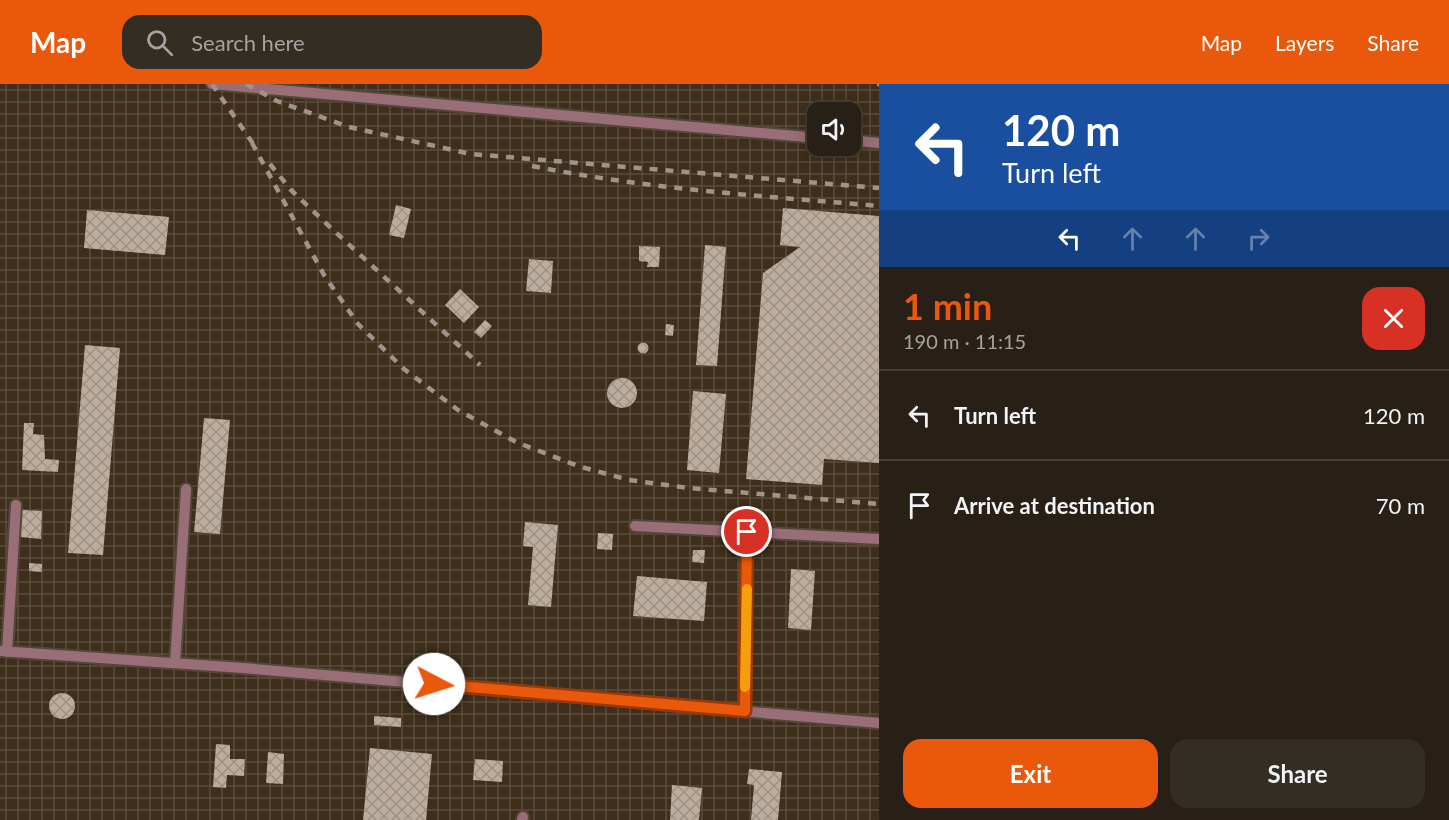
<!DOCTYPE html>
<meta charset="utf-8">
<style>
body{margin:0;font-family:Lato,sans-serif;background:#342d23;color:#f1f3f6;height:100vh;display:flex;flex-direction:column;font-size:22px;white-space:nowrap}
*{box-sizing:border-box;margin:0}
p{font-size:20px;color:#a5a3a1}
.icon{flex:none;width:33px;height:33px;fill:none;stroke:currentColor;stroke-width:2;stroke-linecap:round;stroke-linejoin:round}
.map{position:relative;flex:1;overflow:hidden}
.panel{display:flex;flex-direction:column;background:#282016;width:570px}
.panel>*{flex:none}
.banner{background:#1a4fa0;color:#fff;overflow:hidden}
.fabs{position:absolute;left:807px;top:18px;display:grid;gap:12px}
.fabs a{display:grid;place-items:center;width:54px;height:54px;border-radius:12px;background:#282016;box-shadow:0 3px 15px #0003,0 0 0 2px #443e35;font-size:30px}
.pin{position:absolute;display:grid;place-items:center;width:51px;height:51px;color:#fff;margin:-26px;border:3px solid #fff;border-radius:50%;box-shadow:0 2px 6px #0007}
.me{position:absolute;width:66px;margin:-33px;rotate:95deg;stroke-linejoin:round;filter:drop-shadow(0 0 4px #0008)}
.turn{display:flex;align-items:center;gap:21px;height:126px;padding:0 24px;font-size:27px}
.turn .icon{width:78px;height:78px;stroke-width:2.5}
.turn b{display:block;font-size:42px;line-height:51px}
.lanes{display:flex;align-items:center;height:57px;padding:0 24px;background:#0003;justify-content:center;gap:30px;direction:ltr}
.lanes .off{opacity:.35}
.round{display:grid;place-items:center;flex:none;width:63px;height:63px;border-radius:18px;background:#342d23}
.head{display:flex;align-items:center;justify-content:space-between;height:102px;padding:0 24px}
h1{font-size:36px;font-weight:700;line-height:45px;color:#ea580c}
.primary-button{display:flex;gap:12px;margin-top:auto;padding:12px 24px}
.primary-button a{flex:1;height:69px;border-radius:18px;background:#ea580c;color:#fff;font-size:24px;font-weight:700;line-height:69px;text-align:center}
.primary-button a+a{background:#342d23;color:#f1f3f6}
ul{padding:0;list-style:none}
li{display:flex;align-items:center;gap:18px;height:90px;padding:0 24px;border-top:2px solid #443e35}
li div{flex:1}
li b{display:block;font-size:22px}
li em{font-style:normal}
header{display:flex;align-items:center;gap:36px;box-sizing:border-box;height:84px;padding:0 30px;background:#ea580c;color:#fff}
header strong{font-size:28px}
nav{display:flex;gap:33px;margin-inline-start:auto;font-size:21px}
.search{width:420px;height:54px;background:#342d23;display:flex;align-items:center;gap:15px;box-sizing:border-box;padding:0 21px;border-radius:18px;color:#a5a3a1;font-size:22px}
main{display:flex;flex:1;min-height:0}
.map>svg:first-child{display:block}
</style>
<header>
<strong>Map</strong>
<div class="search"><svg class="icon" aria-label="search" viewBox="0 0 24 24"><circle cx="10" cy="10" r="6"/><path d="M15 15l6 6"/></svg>Search here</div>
<nav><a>Map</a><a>Layers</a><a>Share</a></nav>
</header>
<main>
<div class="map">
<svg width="879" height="736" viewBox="0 0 879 736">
<defs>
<pattern id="industrial-grid" width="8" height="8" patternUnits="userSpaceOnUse" patternTransform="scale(1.5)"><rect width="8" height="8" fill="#3e2e1b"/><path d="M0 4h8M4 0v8" fill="none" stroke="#5a4c3b"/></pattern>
<pattern id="building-cross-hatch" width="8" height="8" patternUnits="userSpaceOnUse" patternTransform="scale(1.5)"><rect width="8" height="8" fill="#bbac9c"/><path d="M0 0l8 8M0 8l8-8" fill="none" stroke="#9e9285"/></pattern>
</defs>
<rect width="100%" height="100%" fill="#352a1d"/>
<path fill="url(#industrial-grid)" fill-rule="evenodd" d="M0,0H879V736H0ZM818,28H850V62H818Z"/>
<path fill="url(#building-cross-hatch)" d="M396,121L411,125L404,154L389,151Z
M783,124L879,132V379L824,375L822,401L746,395L763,189L800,163L780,161Z
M87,126L169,133L165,171L84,164Z
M705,161L726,163L717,282L696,281Z
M639,162L660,163L659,183H647L648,178L639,177Z
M529,175L553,177L551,209L526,207Z
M460,205L479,223L464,239L445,221Z
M485,236L492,242L481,254L474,248Z
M666,240L674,241L673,252L665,251Z
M637.5 264a5.5 5.5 0 1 1 11 0a5.5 5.5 0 1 1-11 0Z
M85,261L120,264L103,471L68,469Z
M607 309a15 15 0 1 1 30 0a15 15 0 1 1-30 0Z
M693,307L726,310L719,389L687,386Z
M204,334L230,336L220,450L194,448Z
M24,339H34L33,350L44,351L45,375L59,376L58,388L22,386Z
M22,426L42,427L41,455L20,453Z
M525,438L558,441L551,523L528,521L533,463L523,462Z
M598,449L613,450L612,466L597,465Z
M693,466H705L704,479L692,478Z
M29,479L42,480V488L29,487Z
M791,485L815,487L811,546L788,544Z
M637,492L707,498L704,537L633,532Z
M49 622a13 13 0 1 1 26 0a13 13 0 1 1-26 0Z
M374,632L401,634V643L374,641Z
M216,660L230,661V675H245L244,692L227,691L226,704L213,703Z
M370,664L432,670L426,736H363Z
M268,668L284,670L283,700L266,699Z
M475,675L503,677L502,698L473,696Z
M749,685L782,688L778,736H751L754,701L747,700Z
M672,701L702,704L699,736H670Z"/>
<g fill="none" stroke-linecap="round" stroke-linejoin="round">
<defs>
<path id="service" d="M212,0L818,54
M850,56L879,59
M635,442L879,455
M0,567L243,584L879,639
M7,568L16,421
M175,579L186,405
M745,627L747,448
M522,736L523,733"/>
</defs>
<use href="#service" stroke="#52473b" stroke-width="14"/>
<use href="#service" stroke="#996e76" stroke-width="10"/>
<path stroke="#9e948a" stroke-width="4.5" stroke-dasharray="8 8" stroke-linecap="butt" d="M212,0L256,64
M246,0L277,17L349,43L471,70L879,104
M877,0H879
M252,59L324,191L358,240L404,285L458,326L516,358L578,382L629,396L689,404L879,420
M270,80L291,106L331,144L480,281
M532,82C647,105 763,112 879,122"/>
</g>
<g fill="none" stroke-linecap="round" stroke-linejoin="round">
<defs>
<path id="route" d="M434,600L745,627L747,448"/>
</defs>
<use href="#route" stroke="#983908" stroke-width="15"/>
<use href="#route" stroke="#ea580c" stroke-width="10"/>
<path stroke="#f59e0b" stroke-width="10" d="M745,603L747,505"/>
</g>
</svg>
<div class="fabs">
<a><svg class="icon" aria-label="sound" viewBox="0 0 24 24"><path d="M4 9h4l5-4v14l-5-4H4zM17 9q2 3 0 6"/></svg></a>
</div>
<div class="pin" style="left:747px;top:448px;background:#d93025"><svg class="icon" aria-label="arrive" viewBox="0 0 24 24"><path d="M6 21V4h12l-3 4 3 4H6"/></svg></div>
<svg class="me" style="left:434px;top:600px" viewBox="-20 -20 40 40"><circle r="19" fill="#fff"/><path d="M0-13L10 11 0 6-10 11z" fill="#ea580c"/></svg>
</div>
<section class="panel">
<div class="banner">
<div class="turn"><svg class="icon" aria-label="left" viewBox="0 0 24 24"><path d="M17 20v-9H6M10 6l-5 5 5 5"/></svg><div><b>120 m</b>Turn left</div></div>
<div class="lanes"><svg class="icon" aria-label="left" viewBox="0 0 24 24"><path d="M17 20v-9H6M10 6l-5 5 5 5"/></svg><svg class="icon off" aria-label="ahead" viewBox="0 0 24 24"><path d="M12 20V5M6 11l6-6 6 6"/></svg><svg class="icon off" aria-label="ahead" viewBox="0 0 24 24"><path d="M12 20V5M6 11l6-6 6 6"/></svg><svg class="icon off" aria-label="right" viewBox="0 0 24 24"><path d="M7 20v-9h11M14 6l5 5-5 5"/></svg></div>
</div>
<div class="head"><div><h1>1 min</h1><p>190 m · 11:15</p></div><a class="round" style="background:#d93025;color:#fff"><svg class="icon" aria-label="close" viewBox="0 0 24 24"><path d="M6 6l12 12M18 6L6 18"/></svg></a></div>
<ul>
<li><svg class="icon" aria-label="left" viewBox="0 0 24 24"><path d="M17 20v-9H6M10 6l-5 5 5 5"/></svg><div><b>Turn left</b></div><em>120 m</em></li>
<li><svg class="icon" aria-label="arrive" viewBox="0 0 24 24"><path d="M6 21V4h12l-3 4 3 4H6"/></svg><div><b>Arrive at destination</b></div><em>70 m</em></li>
</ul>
<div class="primary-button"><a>Exit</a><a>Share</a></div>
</section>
</main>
